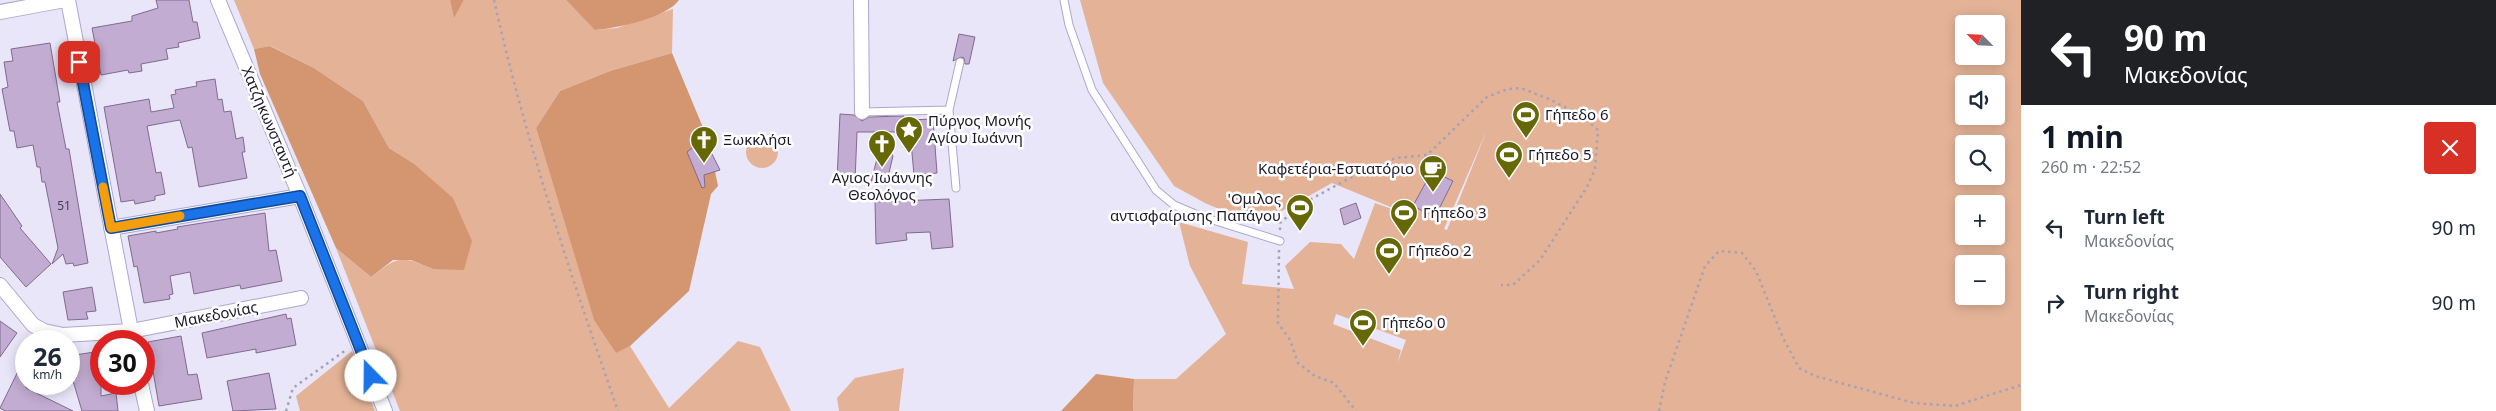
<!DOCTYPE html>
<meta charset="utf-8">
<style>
body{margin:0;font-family:"Noto Sans",sans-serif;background:#f6f6f7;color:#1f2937;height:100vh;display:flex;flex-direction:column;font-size:19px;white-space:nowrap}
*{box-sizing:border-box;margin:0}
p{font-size:16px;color:#747a83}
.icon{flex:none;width:28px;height:28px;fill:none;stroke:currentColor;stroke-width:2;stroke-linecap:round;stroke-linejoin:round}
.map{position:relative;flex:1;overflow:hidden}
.panel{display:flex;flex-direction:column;background:#fff;width:475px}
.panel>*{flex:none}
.guide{background:#202124;color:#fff;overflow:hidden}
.needle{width:32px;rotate:294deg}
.fabs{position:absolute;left:1955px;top:15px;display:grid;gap:10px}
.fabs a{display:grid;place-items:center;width:50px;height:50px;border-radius:5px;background:#fff;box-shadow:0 2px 12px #0003;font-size:25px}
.speed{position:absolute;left:15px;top:330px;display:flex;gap:10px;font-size:25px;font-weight:700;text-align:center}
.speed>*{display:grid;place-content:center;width:65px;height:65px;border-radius:50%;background:#fff;box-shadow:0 2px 12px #0003;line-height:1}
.speed small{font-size:12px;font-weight:400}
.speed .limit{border:8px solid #d22;background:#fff;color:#111}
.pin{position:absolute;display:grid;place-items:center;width:42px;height:42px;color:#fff;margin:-21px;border-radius:10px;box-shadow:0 2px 8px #0006}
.me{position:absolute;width:55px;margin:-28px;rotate:338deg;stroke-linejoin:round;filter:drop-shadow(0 0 4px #0008)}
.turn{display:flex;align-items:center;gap:18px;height:105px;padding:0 20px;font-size:22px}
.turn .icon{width:65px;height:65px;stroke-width:2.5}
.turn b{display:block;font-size:35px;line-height:42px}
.round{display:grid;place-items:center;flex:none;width:52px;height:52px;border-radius:5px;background:#f6f6f7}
.head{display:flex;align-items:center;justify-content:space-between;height:85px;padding:0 20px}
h1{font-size:30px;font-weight:700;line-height:38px;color:#111827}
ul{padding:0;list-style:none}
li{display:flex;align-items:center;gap:15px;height:75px;padding:0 20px}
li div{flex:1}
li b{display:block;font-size:19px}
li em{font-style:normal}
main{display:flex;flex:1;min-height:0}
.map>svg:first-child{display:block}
</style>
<main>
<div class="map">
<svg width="2021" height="411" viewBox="0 0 2021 411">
<rect width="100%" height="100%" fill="#e8e6f8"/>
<path fill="#e4b397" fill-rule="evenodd" d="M234,0H450L454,17L464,0H566L596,30L617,28L673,9L672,53L610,71L560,91L536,128L594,319L616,352L630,346L669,408L738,341L760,347L791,411H400L336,248L371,277C398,256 401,255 433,269L413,163L389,148L363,101L314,68L271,46L254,49Z
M1080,0H2021V411H1133L1134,379H1176L1226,334L1190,266L1179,222L1248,242L1242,284L1294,289L1285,266L1310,242L1341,244L1354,259L1375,203L1415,217L1332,183L1282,211L1238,217L1205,203L1174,186L1103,83ZM1964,24H1996V56H1964ZM1964,84H1996V116H1964ZM1487,130L1447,230L1444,229ZM1964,144H1996V176H1964ZM1964,204H1996V236H1964ZM1964,264H1996V296H1964ZM1336,314L1406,340L1397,364L1401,350L1333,324Z
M746 152a16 16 0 1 1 32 0a16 16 0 1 1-32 0Z
M352,351L375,411H300L296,396Z
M904,368L899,411H839L837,398L855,378Z"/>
<path fill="#d49671" d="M450,0H464L454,18Z
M566,0H679C666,18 618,28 595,30Z
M270,46L314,68L363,101L389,148L413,163L453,198L472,241L464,270L433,269L411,260H393L371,277L336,248L260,74L254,49Z
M672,53L709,142L718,186L711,194L689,291L630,346L616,353L594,320L536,128L560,91L610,71Z
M1096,374L1134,379L1133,411H1061Z"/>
<path fill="#c2acd2" stroke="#806b8e" d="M156,0H189L193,22H197L200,38L178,43L179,47L166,49L168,59L141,64L142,71L129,73L128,70L101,75L92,28L132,21V16L158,8Z
M959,34L975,37L969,64H965L964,58L961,57L953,61Z
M50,43L60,102H57L66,149H69L88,263L74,266L73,263L66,264L63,254L52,264L58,248L45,182H42L40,167H37L33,145L17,148L14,131H10L2,89L8,87L4,62L13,61L11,49Z
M215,79L218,100L222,99L224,112L231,111L236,139L243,137L245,152H242L247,178L199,187L192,147L188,148L180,120L174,121L147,126L156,173L161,172L165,194L155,196V200L135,204L134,200L121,202L104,107L149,99L151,112L174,108L171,95L176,94L175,90L197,86L196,82Z
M840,114L854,115L862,121L869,117L904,116L900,132H857L855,181L837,180Z
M933,119L937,173L914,175L909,120Z
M882,139L893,156L886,185L871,182Z
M695,146L701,149L702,157L712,154L720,170L704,175L705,187L702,188L687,152Z
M1432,171L1453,181L1435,217L1413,206Z
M0,194L22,226L20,228L51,264L26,287L0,257Z
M949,199L953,247L932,249L930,232L906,233L907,240L876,244L875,202Z
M1356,203L1361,218L1344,225L1340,209Z
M265,213L269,251L276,250L282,281L241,289L240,285L194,294L190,272L170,276L173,294L169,295L170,299L144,303L137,266L134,267L128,236L156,231V233L178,229L177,227Z
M92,287L96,311L86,312L88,319L68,320L63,292Z
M286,314L287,319L291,318L296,345L256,353V349L207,358L202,333Z
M0,321L17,333L0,357Z
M181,336L188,375L197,374L202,399L159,406L148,342Z
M101,351V396L116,393L118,411H82L71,374L75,355Z
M26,355V388L73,411H5L0,408Z
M269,373L276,409L233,411L227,381Z"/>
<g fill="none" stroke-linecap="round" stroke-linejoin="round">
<defs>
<path id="lane" d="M1064,0L1069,25L1092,90L1156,190L1174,205L1200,216L1280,241
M949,110L956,188
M862,112L949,110L960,62"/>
<path id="street" d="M68,0L133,341
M218,0L300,196L385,411
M861,0L862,112
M0,12L65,0
M111,228L300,196
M0,285L33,325L44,331L63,335L131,331L301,298
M141,384L147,411"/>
</defs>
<use href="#lane" stroke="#ada7d0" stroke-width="9"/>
<use href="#street" stroke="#ada7d0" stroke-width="16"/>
<path stroke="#a4a2b3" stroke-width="2.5" stroke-dasharray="2.5 4" stroke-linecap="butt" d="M494,0C525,139 571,276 618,411
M1280,230V223L1302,204L1361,172L1396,158L1427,155L1487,97L1508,89L1521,88L1549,99L1581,115L1598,130L1595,169L1587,187L1540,260L1513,285H1501
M1279,250L1278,323L1290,340L1298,363L1315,376L1334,383L1356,411
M286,411L293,388L346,350
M1659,411L1665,382L1705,266L1719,251L1742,253L1756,271L1783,338L1799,368L1815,376L1914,403L1955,406L2021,385"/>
<use href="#lane" stroke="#fff" stroke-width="7"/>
<use href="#street" stroke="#fff" stroke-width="14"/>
</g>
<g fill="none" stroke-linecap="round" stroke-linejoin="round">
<defs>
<path id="route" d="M79,62L111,228L300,196L371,376"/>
</defs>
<use href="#route" stroke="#114b97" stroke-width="12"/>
<use href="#route" stroke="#1a73e8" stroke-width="9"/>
<path stroke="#f59e0b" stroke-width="9" d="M103,187L111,228L180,216"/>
</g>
<defs>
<symbol id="stadium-pin" viewBox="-11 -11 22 30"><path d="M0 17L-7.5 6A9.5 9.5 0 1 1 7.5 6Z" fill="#656805" stroke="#fff"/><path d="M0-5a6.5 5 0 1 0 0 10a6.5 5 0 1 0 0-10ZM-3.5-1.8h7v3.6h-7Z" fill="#fff"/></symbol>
<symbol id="sight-pin" viewBox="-11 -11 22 30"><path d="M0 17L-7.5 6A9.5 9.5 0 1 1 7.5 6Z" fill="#656805" stroke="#fff"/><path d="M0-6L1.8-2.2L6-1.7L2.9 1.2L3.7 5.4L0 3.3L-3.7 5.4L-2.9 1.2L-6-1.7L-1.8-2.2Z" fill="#fff"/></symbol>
<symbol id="church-pin" viewBox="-11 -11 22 30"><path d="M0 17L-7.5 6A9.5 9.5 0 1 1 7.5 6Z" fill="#656805" stroke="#fff"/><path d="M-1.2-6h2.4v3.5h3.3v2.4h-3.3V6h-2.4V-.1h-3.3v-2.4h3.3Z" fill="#fff"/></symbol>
<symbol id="cafe-pin" viewBox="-11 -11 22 30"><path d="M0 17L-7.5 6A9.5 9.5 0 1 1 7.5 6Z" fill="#656805" stroke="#fff"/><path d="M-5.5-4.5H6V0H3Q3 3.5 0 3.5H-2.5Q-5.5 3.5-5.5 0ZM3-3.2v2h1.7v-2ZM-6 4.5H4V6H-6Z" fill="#fff"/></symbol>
</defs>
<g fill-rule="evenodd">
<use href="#stadium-pin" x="1510" y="99" width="32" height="43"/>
<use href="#sight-pin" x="893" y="114" width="32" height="43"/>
<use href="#church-pin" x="688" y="124" width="32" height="43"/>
<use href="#church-pin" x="866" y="128" width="32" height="43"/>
<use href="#stadium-pin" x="1493" y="139" width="32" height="43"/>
<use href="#cafe-pin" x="1417" y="153" width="32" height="43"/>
<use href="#stadium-pin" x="1284" y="192" width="32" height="43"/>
<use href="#stadium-pin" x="1388" y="197" width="32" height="43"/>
<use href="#stadium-pin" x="1373" y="235" width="32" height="43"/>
<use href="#stadium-pin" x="1347" y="307" width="32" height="43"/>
</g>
<g text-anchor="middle" stroke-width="5" stroke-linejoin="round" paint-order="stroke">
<g font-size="12" fill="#453e52">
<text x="64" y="210">51</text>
</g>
<g font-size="15" fill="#1b1928" stroke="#fff" text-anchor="start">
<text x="1545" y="120">Γήπεδο 6</text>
<text x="928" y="126">Πύργος Μονής<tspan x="928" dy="17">Αγίου Ιωάννη</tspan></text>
<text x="723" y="145">Ξωκκλήσι</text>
<text x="1528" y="160">Γήπεδο 5</text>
<text x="1414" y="174" text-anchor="end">Καφετέρια-Εστιατόριο</text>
<text x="882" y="183" text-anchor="middle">Αγιος Ιωάννης<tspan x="882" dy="17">Θεολόγος</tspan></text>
<text x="1281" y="204" text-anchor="end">'Ομιλος<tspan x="1281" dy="17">αντισφαίρισης Παπάγου</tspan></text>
<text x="1423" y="218">Γήπεδο 3</text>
<text x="1408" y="256">Γήπεδο 2</text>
<text x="1382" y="328">Γήπεδο 0</text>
</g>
<g font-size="15" fill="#1b1928" stroke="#fff">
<text transform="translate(269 122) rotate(67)" y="5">Χατζηκωνσταντή</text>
<text transform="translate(216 315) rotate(-11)" y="5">Μακεδονίας</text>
</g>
</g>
</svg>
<div class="fabs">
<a><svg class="needle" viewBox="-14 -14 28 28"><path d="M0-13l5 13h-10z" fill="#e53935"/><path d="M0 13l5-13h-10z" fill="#747a83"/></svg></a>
<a><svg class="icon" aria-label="sound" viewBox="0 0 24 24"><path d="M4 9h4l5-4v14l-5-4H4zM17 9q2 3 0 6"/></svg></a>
<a><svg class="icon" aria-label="search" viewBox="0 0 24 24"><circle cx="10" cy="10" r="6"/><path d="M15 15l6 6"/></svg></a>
<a>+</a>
<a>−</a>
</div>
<div class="speed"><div>26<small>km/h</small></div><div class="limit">30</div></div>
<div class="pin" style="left:79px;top:62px;background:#d93025"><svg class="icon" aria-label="arrive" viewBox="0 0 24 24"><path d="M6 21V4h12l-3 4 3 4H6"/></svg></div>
<svg class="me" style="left:371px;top:376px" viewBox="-20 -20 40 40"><circle r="19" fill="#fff"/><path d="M0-13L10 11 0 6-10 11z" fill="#1a73e8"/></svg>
</div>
<section class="panel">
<div class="guide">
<div class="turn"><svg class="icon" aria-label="left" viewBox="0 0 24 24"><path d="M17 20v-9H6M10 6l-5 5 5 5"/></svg><div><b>90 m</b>Μακεδονίας</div></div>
</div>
<div class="head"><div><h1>1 min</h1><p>260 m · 22:52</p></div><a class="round" style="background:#d93025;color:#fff"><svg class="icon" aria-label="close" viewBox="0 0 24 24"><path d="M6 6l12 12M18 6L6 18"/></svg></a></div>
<ul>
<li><svg class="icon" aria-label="left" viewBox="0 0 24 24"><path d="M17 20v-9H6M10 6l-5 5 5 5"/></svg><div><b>Turn left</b><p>Μακεδονίας</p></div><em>90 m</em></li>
<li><svg class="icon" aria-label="right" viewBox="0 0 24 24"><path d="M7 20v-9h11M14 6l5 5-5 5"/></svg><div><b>Turn right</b><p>Μακεδονίας</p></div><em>90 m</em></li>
</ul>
</section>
</main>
